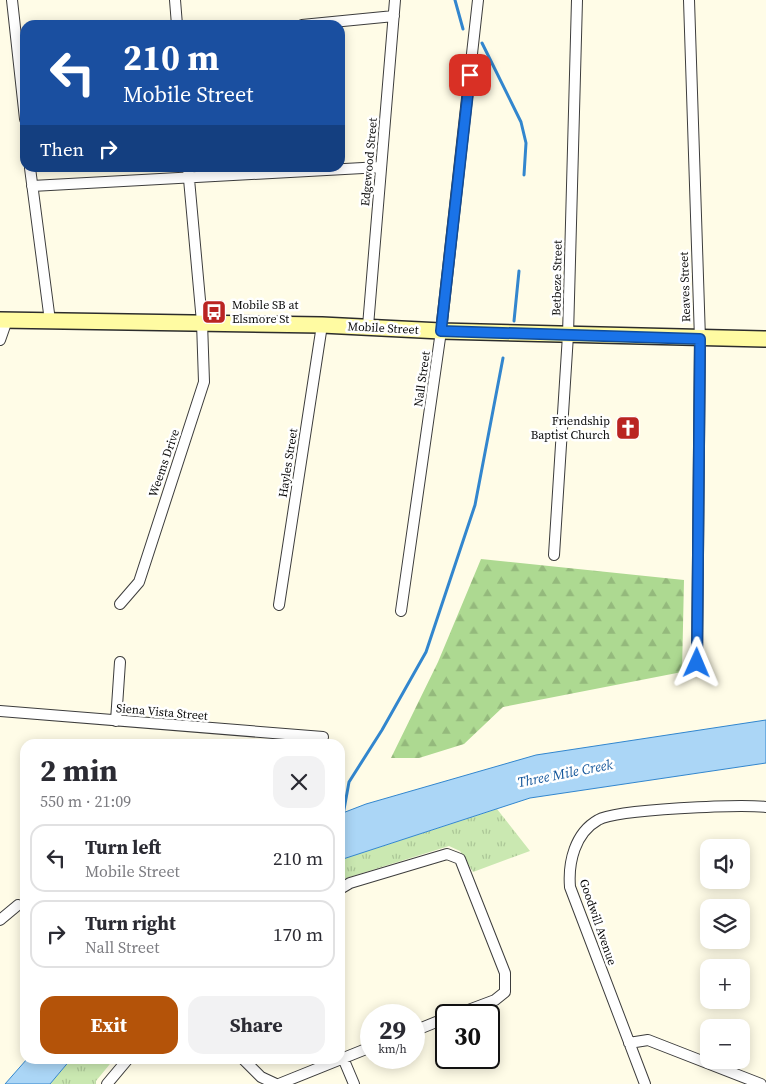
<!DOCTYPE html>
<meta charset="utf-8">
<style>
body{margin:0;font-family:"Source Serif 4",serif;background:#f2f2f3;color:#2b2b33;height:100vh;display:flex;flex-direction:column;font-size:19px;white-space:nowrap}
*{box-sizing:border-box;margin:0}
p{font-size:16px;color:#7c7c81}
.icon{flex:none;width:28px;height:28px;fill:none;stroke:currentColor;stroke-width:2;stroke-linecap:round;stroke-linejoin:round}
.map{position:relative;flex:1;overflow:hidden}
.details{position:absolute;left:20px;top:739px;width:325px;height:325px;display:flex;flex-direction:column;background:#fff;border-radius:15px;box-shadow:0 2px 12px #0003}
.details>*{flex:none}
.hud{position:absolute;left:20px;top:20px;width:325px;height:152px;border-radius:15px;box-shadow:0 2px 12px #0003;background:#1a4fa0;color:#fff;overflow:hidden}
.controls{position:absolute;left:700px;top:839px;display:grid;gap:10px}
.controls a{display:grid;place-items:center;width:50px;height:50px;border-radius:10px;background:#fff;box-shadow:0 2px 12px #0003;font-size:25px}
.speed{position:absolute;left:360px;top:1004px;display:flex;gap:10px;font-size:25px;font-weight:700;text-align:center}
.speed>*{display:grid;place-content:center;width:65px;height:65px;border-radius:50%;background:#fff;box-shadow:0 2px 12px #0003;line-height:1}
.speed small{font-size:12px;font-weight:400}
.speed .limit{border:2px solid #111;border-radius:8px;background:#fff;color:#111}
.pin{position:absolute;display:grid;place-items:center;width:42px;height:42px;color:#fff;margin:-21px;border-radius:10px;box-shadow:0 2px 8px #0006}
.me{position:absolute;width:55px;margin:-28px;rotate:1deg;stroke-linejoin:round;filter:drop-shadow(0 0 4px #0008)}
.turn{display:flex;align-items:center;gap:18px;height:105px;padding:0 20px;font-size:22px}
.turn .icon{width:65px;height:65px;stroke-width:2.5}
.turn b{display:block;font-size:35px;line-height:42px}
.then{display:flex;align-items:center;height:48px;padding:0 20px;background:#0003;gap:10px;font-size:19px}
.round{display:grid;place-items:center;flex:none;width:52px;height:52px;border-radius:15px;background:#f2f2f3}
.head{display:flex;align-items:center;justify-content:space-between;height:85px;padding:0 20px}
h1{font-size:30px;font-weight:700;line-height:38px}
.button{display:flex;gap:10px;margin-top:auto;padding:10px 20px}
.button a{flex:1;height:58px;border-radius:15px;background:#b45309;color:#fff;font-size:20px;font-weight:700;line-height:58px;text-align:center}
.button a+a{background:#f2f2f3;color:#2b2b33}
ul{padding:0;list-style:none}
li{display:flex;align-items:center;gap:15px;height:68px;margin:0 10px 8px;padding:0 10px;border:2px solid #e1e1e2;border-radius:15px}
li div{flex:1}
li b{display:block;font-size:19px}
li em{font-style:normal}
.map>svg:first-child{display:block}
</style>
<div class="map">
<svg width="766" height="1084" viewBox="0 0 766 1084">
<defs>
<pattern id="grass-tufts" width="24" height="20" patternUnits="userSpaceOnUse" patternTransform="scale(1.25)"><rect width="24" height="20" fill="#cae8b1"/><path d="M3 7l-1-3M5 7V3M7 7l1-3M15 17l-1-3M17 17v-4M19 17l1-3" fill="none" stroke="#acc697"/></pattern>
<pattern id="forest-firs" width="22" height="20" patternUnits="userSpaceOnUse" patternTransform="scale(1.25)"><rect width="22" height="20" fill="#add991"/><path d="M5 1l3.5 6h-7zM16 11l3.5 6h-7z" fill="#94b97c"/></pattern>
</defs>
<rect width="100%" height="100%" fill="#fffce7"/>
<path fill="url(#grass-tufts)" d="M497,809L530,851L473,872L460,851L449,846L340,880V860Z
M71,1059H114L96,1081V1084H50Z"/>
<path fill="url(#forest-firs)" d="M481,559L684,580L682,672L503,707L464,744L419,758H391L438,662Z"/>
<path fill="#abd6f6" stroke="#3286ce" d="M766,720V763L530,798L340,860V814L366,804L536,755Z
M27,1059H71L50,1084H5Z"/>
<g fill="none" stroke-linecap="round" stroke-linejoin="round">
<path stroke="#3286ce" stroke-width="3" d="M455,0L463,29
M482,43L521,122L526,143L524,175
M514,321L519,271
M343,815L349,782L382,730L426,652L475,505L503,358
M22,938L25,944"/>
<defs>
<path id="street" d="M12,0L25,119
M175,0L177,25
M689,0L700,339L697,663
M302,25L394,16
M30,168L50,321
M32,186L381,167
M368,326L395,0
M0,340L7,320
M554,555L568,335L577,0
M120,604L139,582L204,382L202,322L188,168
M279,605L322,325
M401,611L441,331L478,0
M0,711L323,737
M116,721L120,662
M340,889L350,883L447,854L460,859L505,973V992L495,1000L455,1015
M0,920L18,905
M414,1031L446,1018
M629,1043L648,1040L761,1084
M343,1058L354,1084
M243,1059L261,1077L276,1084
M107,1084L128,1059
M279,1084L371,1047
M645,1084L570,887C568,862 575,833 598,820C616,809 742,804 766,807"/>
<path id="secondary" d="M0,320L322,325L441,331L766,339"/>
</defs>
<use href="#street" stroke="#3d3d3d" stroke-width="12"/>
<use href="#secondary" stroke="#2c2c2c" stroke-width="18"/>
<use href="#street" stroke="#fff" stroke-width="10"/>
<use href="#secondary" stroke="#fffba2" stroke-width="15"/>
</g>
<g fill="none" stroke-linecap="round" stroke-linejoin="round">
<defs>
<path id="route" d="M470,75L441,331L700,339L697,663"/>
</defs>
<use href="#route" stroke="#114b97" stroke-width="12"/>
<use href="#route" stroke="#1a73e8" stroke-width="9"/>
</g>
<defs>
<symbol id="bus-square" viewBox="-11 -11 22 22"><rect x="-9" y="-9" width="18" height="18" rx="4" fill="#ba2422" stroke="#fff"/><path d="M-5-6H5V4H4V6H2V4H-2V6H-4V4H-5ZM-3.5-4V0h7V-4ZM-3.5 1.2v1.5H-2V1.2ZM2 1.2v1.5H3.5V1.2Z" fill="#fff"/></symbol>
<symbol id="church-square" viewBox="-11 -11 22 22"><rect x="-9" y="-9" width="18" height="18" rx="4" fill="#ba2422" stroke="#fff"/><path d="M-1.2-6h2.4v3.5h3.3v2.4h-3.3V6h-2.4V-.1h-3.3v-2.4h3.3Z" fill="#fff"/></symbol>
</defs>
<g fill-rule="evenodd">
<use href="#bus-square" x="200" y="298" width="28" height="28"/>
<use href="#church-square" x="614" y="414" width="28" height="28"/>
</g>
<g text-anchor="middle" stroke-width="5" stroke-linejoin="round" paint-order="stroke">
<g font-size="12" fill="#0a0a0a" stroke="#fff">
<text transform="translate(369 162) rotate(-85)" y="4">Edgewood Street</text>
<text transform="translate(557 278) rotate(-89)" y="4">Betbeze Street</text>
<text transform="translate(685 287) rotate(-92)" y="4">Reaves Street</text>
<text transform="translate(383 328) rotate(3)" y="4">Mobile Street</text>
<text transform="translate(422 379) rotate(-82)" y="4">Nall Street</text>
<text transform="translate(164 463) rotate(-71)" y="4">Weems Drive</text>
<text transform="translate(288 463) rotate(-81)" y="4">Hayles Street</text>
<text transform="translate(162 712) rotate(5)" y="4">Siena Vista Street</text>
<text transform="translate(598 922) rotate(71)" y="4">Goodwill Avenue</text>
</g>
<g font-size="12" fill="#0a0a0a" stroke="#fff" text-anchor="start">
<text x="232" y="309">Mobile SB at<tspan x="232" dy="14">Elsmore St</tspan></text>
<text x="610" y="425" text-anchor="end">Friendship<tspan x="610" dy="14">Baptist Church</tspan></text>
</g>
<g font-size="14" font-style="italic" fill="#14579b" stroke="#fff">
<text transform="translate(565 773) rotate(-11)" y="5">Three Mile Creek</text>
</g>
</g>
</svg>
<div class="controls">
<a><svg class="icon" aria-label="sound" viewBox="0 0 24 24"><path d="M4 9h4l5-4v14l-5-4H4zM17 9q2 3 0 6"/></svg></a>
<a><svg class="icon" aria-label="layers" viewBox="0 0 24 24"><path d="M12 4l9 5-9 5-9-5zM3 14l9 5 9-5"/></svg></a>
<a>+</a>
<a>−</a>
</div>
<div class="speed"><div>29<small>km/h</small></div><div class="limit">30</div></div>
<div class="pin" style="left:470px;top:75px;background:#d93025"><svg class="icon" aria-label="arrive" viewBox="0 0 24 24"><path d="M6 21V4h12l-3 4 3 4H6"/></svg></div>
<svg class="me" style="left:697px;top:663px" viewBox="-20 -20 40 40"><path d="M0-17L14 15 0 8-14 15z" fill="#1a73e8" stroke="#fff" stroke-width="4"/></svg>
<div class="hud">
<div class="turn"><svg class="icon" aria-label="left" viewBox="0 0 24 24"><path d="M17 20v-9H6M10 6l-5 5 5 5"/></svg><div><b>210 m</b>Mobile Street</div></div>
<div class="then">Then<svg class="icon" aria-label="right" viewBox="0 0 24 24"><path d="M7 20v-9h11M14 6l5 5-5 5"/></svg></div>
</div>
<section class="details">
<div class="head"><div><h1>2 min</h1><p>550 m · 21:09</p></div><a class="round"><svg class="icon" aria-label="close" viewBox="0 0 24 24"><path d="M6 6l12 12M18 6L6 18"/></svg></a></div>
<ul>
<li><svg class="icon" aria-label="left" viewBox="0 0 24 24"><path d="M17 20v-9H6M10 6l-5 5 5 5"/></svg><div><b>Turn left</b><p>Mobile Street</p></div><em>210 m</em></li>
<li><svg class="icon" aria-label="right" viewBox="0 0 24 24"><path d="M7 20v-9h11M14 6l5 5-5 5"/></svg><div><b>Turn right</b><p>Nall Street</p></div><em>170 m</em></li>
</ul>
<div class="button"><a>Exit</a><a>Share</a></div>
</section>
</div>
